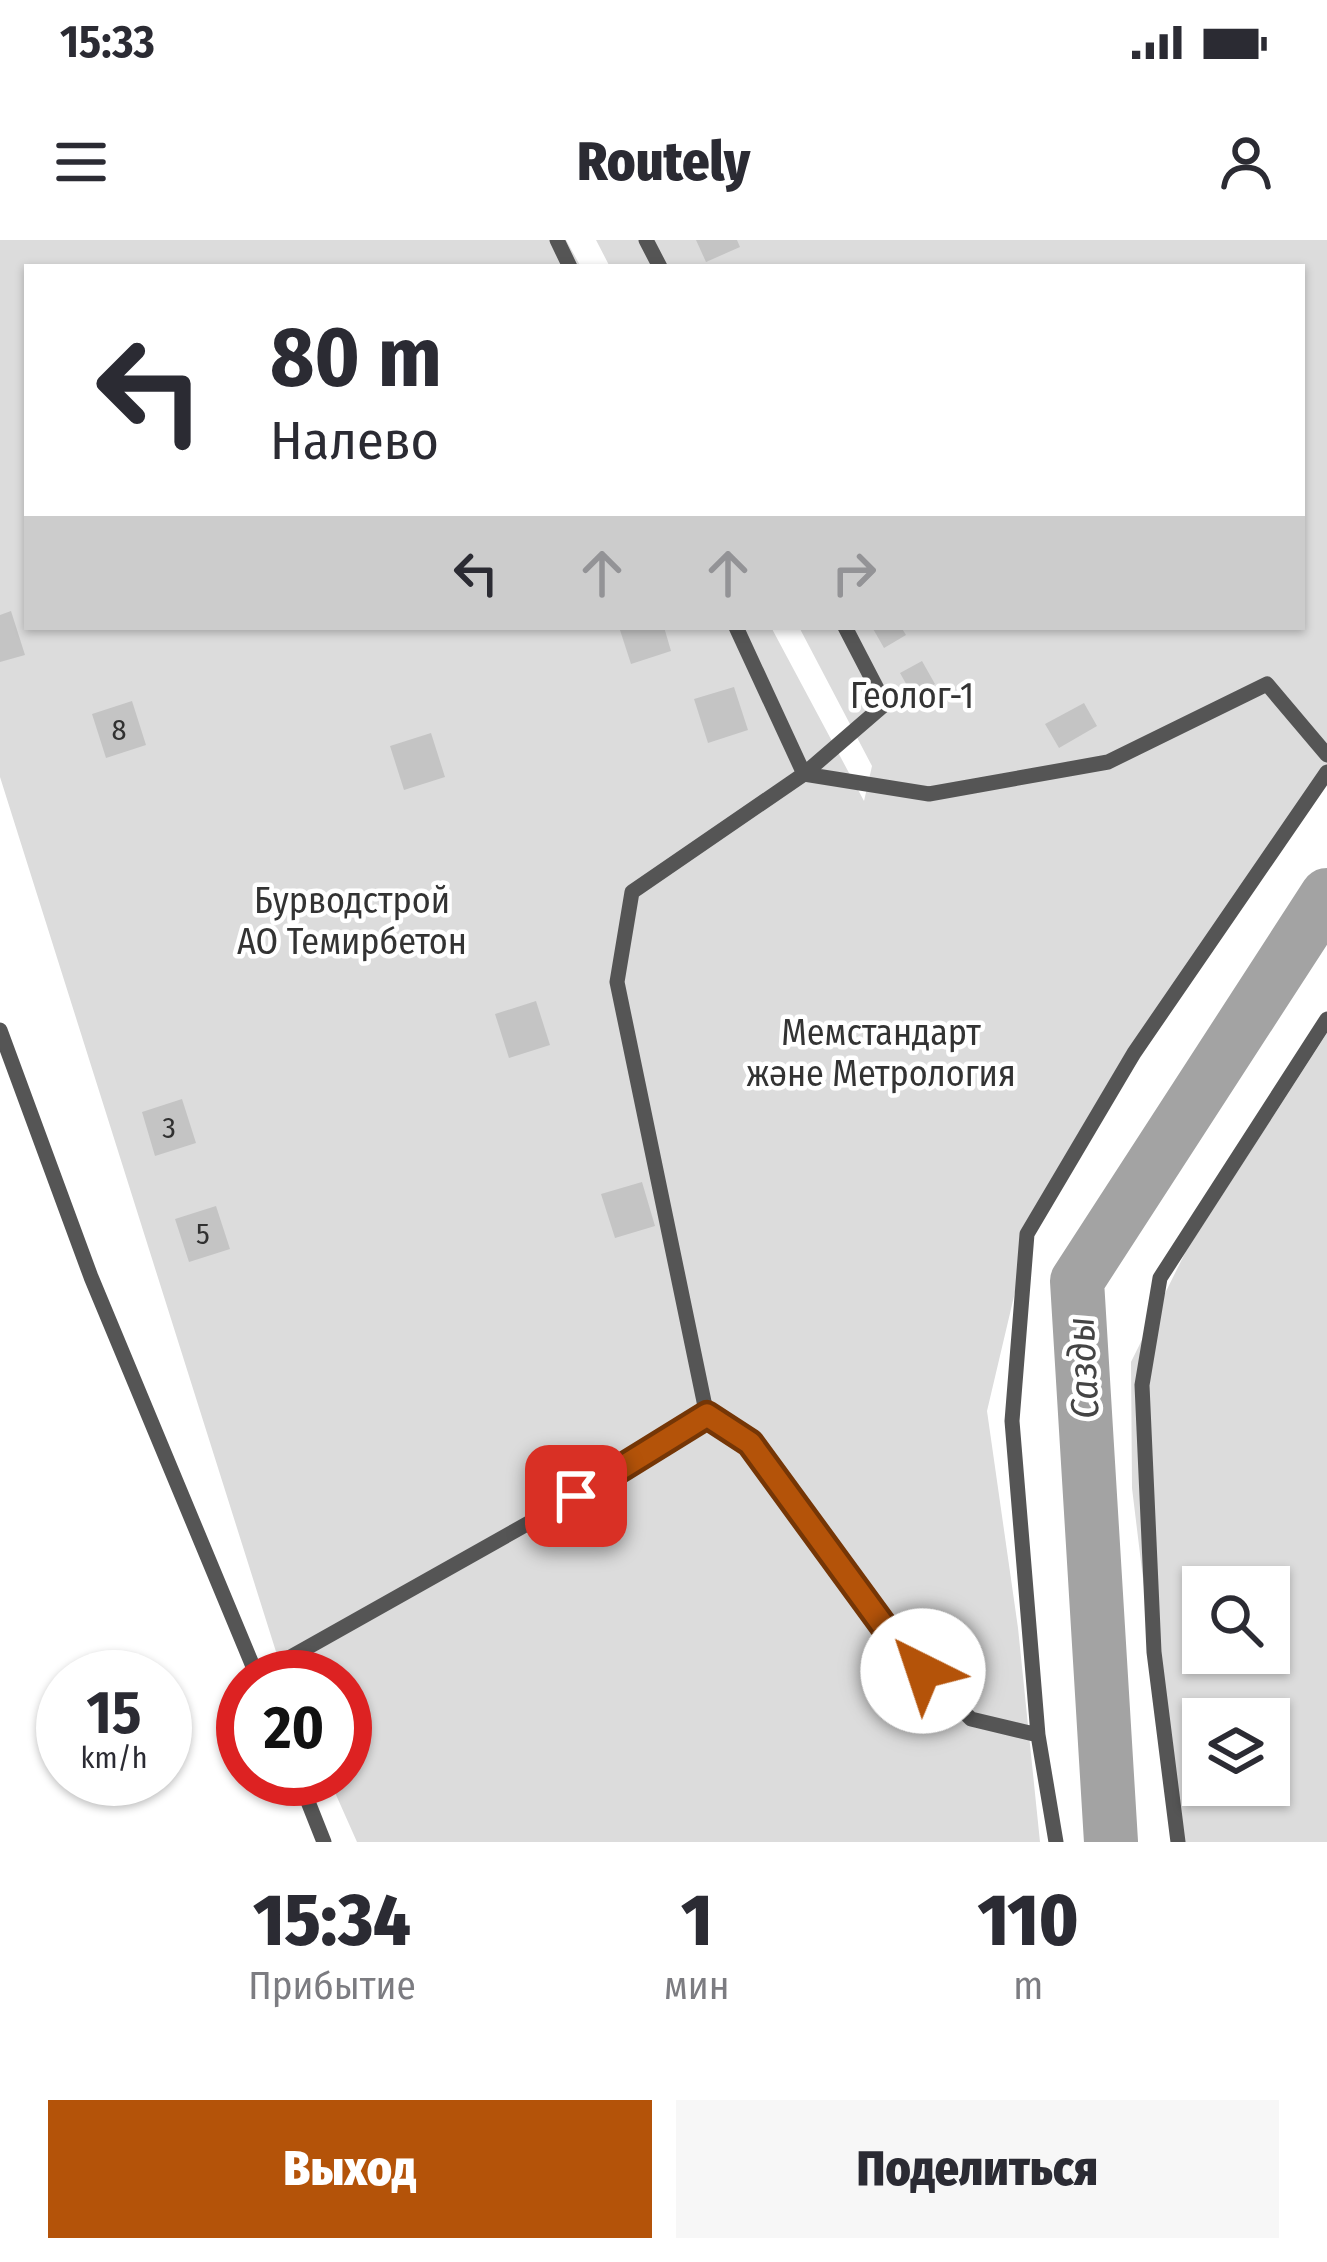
<!DOCTYPE html>
<html lang="ru">
<meta charset="utf-8">
<style>
body{margin:0;font-family:"Fira Sans Condensed",sans-serif;background:#f7f7f7;color:#2b2b33;height:100vh;display:flex;flex-direction:column;font-size:45px;white-space:nowrap}
*{box-sizing:border-box;margin:0}
p{font-size:39px;color:#7c7c81}
.icon{flex:none;width:66px;height:66px;fill:none;stroke:currentColor;stroke-width:2;stroke-linecap:round;stroke-linejoin:round}
.map{position:relative;height:1602px;overflow:hidden}
.side{display:flex;flex-direction:column;background:#fff;flex:1}
.side>*{flex:none}
.top-card{position:absolute;left:24px;top:24px;width:1281px;height:366px;border-radius:0px;box-shadow:0 3px 9px #0004;background:#fff;color:#2b2b33;overflow:hidden}
.buttons{position:absolute;left:1182px;top:1326px;display:grid;gap:24px}
.buttons a{display:grid;place-items:center;width:108px;height:108px;border-radius:0px;background:#fff;box-shadow:0 3px 9px #0004;font-size:60px}
.speed{position:absolute;left:36px;top:1410px;display:flex;gap:24px;font-size:60px;font-weight:700;text-align:center}
.speed>*{display:grid;place-content:center;width:156px;height:156px;border-radius:50%;background:#fff;box-shadow:0 3px 9px #0004;line-height:1}
.speed small{font-size:30px;font-weight:400}
.speed .limit{border:18px solid #d22;background:#fff;color:#111}
.pin{position:absolute;display:grid;place-items:center;width:102px;height:102px;color:#fff;margin:-51px;border-radius:24px;box-shadow:0 6px 18px #0006}
.me{position:absolute;width:132px;margin:-66px;rotate:319deg;stroke-linejoin:round;filter:drop-shadow(0 0 9px #0008)}
.turn{display:flex;align-items:center;gap:42px;height:252px;padding:0 48px;font-size:54px}
.turn .icon{width:156px;height:156px;stroke-width:2.5}
.turn b{display:block;font-size:84px;line-height:102px}
.lanes{display:flex;align-items:center;height:114px;padding:0 48px;background:#0003;justify-content:center;gap:60px;direction:ltr}
.lanes .off{opacity:.35}
.eta{display:flex;justify-content:space-evenly;align-items:center;height:204px;text-align:center}
.eta b{font-size:72px;font-weight:800;line-height:84px}
.cta{display:flex;gap:24px;margin-top:auto;padding:24px 48px}
.cta a{flex:1;height:138px;border-radius:0px;background:#b45309;color:#fff;font-size:48px;font-weight:800;line-height:138px;text-align:center}
.cta a+a{background:#f7f7f7;color:#2b2b33}
.status{display:flex;justify-content:space-between;align-items:center;height:84px;padding:0 60px;background:#fff;direction:ltr}
.status svg{height:33px;fill:currentColor}
header{display:flex;justify-content:space-between;align-items:center;height:156px;padding:0 48px;background:#fff;font-size:54px;font-weight:800}
.map>svg:first-child{display:block}
</style>
<div class="status"><b>15:33</b><svg viewBox="0 0 49 12"><path d="M0 12V9h3v3zM5 12V6h3v6zM10 12V3h3v9zM15 12V0h3v12zM26 1h20v11H26zM47 4h2v5h-2z"/></svg></div>
<header><svg class="icon" aria-label="menu" viewBox="0 0 24 24"><path d="M4 6h16M4 12h16M4 18h16"/></svg>Routely<svg class="icon" aria-label="person" viewBox="0 0 24 24"><circle cx="12" cy="8" r="4"/><path d="M4 21q1-7 8-7t8 7"/></svg></header>
<div class="map">
<svg width="1327" height="1602" viewBox="0 0 1327 1602">
<rect width="100%" height="100%" fill="#fff"/>
<path fill="#dcdcdc" fill-rule="evenodd" d="M0,0H566L581,27H27V387H771L864,561L872,526L799,387H1302V27H610L596,0H1327V533L1031,984L987,1171L1018,1388L1040,1602H357L329,1539H345V1437H284L0,537Z
M1327,793V1602H1175L1132,1248L1131,1122L1186,1011ZM1203,1347H1269V1413H1203ZM1203,1479H1269V1545H1203Z"/>
<g fill="none" stroke-linecap="round" stroke-linejoin="round">
<path stroke="#a3a3a3" stroke-width="54" d="M1111,1602L1077,1041L1327,655"/>
</g>
<path fill="#c4c4c4" d="M696,0H737L740,7L706,22Z
M11,371L25,415L0,422V375Z
M619,387H664L671,411L631,424Z
M872,387H901L906,395L884,408Z
M922,421L935,444L913,456L900,433Z
M734,447L748,490L708,503L694,459Z
M132,461L146,505L106,518L92,474Z
M1084,463L1097,486L1059,508L1045,484Z
M431,493L445,537L404,550L390,506Z
M536,761L550,805L509,818L495,774Z
M182,859L196,903L155,916L142,872Z
M642,942L655,986L615,998L601,954Z
M216,966L230,1009L189,1022L175,979Z"/>
<g fill="none" stroke-linecap="round" stroke-linejoin="round">
<path stroke="#555" stroke-width="15" d="M557,0L570,27
M646,0L660,27
M804,534L929,554L1108,522L1267,444L1327,515
M804,534L885,464L845,387
M0,790L91,1037L257,1436L614,1235L707,1176L617,742L632,652L804,534L736,387
M707,1176L750,1203L899,1407L971,1479L1038,1495L1056,1602
M1038,1495L1012,1181L1027,994L1134,813L1327,532
M299,1539L324,1602
M1178,1602L1154,1412L1142,1145L1160,1038L1327,779"/>
</g>
<g fill="none" stroke-linecap="round" stroke-linejoin="round">
<defs>
<path id="route" d="M576,1256L707,1175L750,1203L899,1407L923,1431"/>
</defs>
<use href="#route" stroke="#753606" stroke-width="30"/>
<use href="#route" stroke="#b45309" stroke-width="21"/>
</g>
<g text-anchor="middle" stroke-width="9" stroke-linejoin="round" paint-order="stroke">
<g font-size="30" fill="#313131">
<text x="119" y="500">8</text>
<text x="169" y="898">3</text>
<text x="203" y="1004">5</text>
</g>
<g font-size="36" fill="#333" stroke="#fff">
<text x="912" y="468">Геолог-1</text>
<text x="352" y="673">Бурводстрой<tspan x="352" dy="41">АО Темирбетон</tspan></text>
<text x="881" y="805">Мемстандарт<tspan x="881" dy="41">және Метрология</tspan></text>
</g>
<g font-size="39" font-style="italic" fill="#444" stroke="#fff">
<text transform="translate(1082 1128) rotate(-93)" y="14">Сазды</text>
</g>
</g>
</svg>
<div class="buttons">
<a><svg class="icon" aria-label="search" viewBox="0 0 24 24"><circle cx="10" cy="10" r="6"/><path d="M15 15l6 6"/></svg></a>
<a><svg class="icon" aria-label="layers" viewBox="0 0 24 24"><path d="M12 4l9 5-9 5-9-5zM3 14l9 5 9-5"/></svg></a>
</div>
<div class="speed"><div>15<small>km/h</small></div><div class="limit">20</div></div>
<div class="pin" style="left:576px;top:1256px;background:#d93025"><svg class="icon" aria-label="arrive" viewBox="0 0 24 24"><path d="M6 21V4h12l-3 4 3 4H6"/></svg></div>
<svg class="me" style="left:923px;top:1431px" viewBox="-20 -20 40 40"><circle r="19" fill="#fff"/><path d="M0-13L10 11 0 6-10 11z" fill="#b45309"/></svg>
<div class="top-card">
<div class="turn"><svg class="icon" aria-label="left" viewBox="0 0 24 24"><path d="M17 20v-9H6M10 6l-5 5 5 5"/></svg><div><b>80 m</b>Налево</div></div>
<div class="lanes"><svg class="icon" aria-label="left" viewBox="0 0 24 24"><path d="M17 20v-9H6M10 6l-5 5 5 5"/></svg><svg class="icon off" aria-label="ahead" viewBox="0 0 24 24"><path d="M12 20V5M6 11l6-6 6 6"/></svg><svg class="icon off" aria-label="ahead" viewBox="0 0 24 24"><path d="M12 20V5M6 11l6-6 6 6"/></svg><svg class="icon off" aria-label="right" viewBox="0 0 24 24"><path d="M7 20v-9h11M14 6l5 5-5 5"/></svg></div>
</div>
</div>
<section class="side">
<div class="eta">
<div><b>15:34</b><p>Прибытие</p></div>
<div><b>1</b><p>мин</p></div>
<div><b>110</b><p>m</p></div>
</div>
<div class="cta"><a>Выход</a><a>Поделиться</a></div>
</section>
